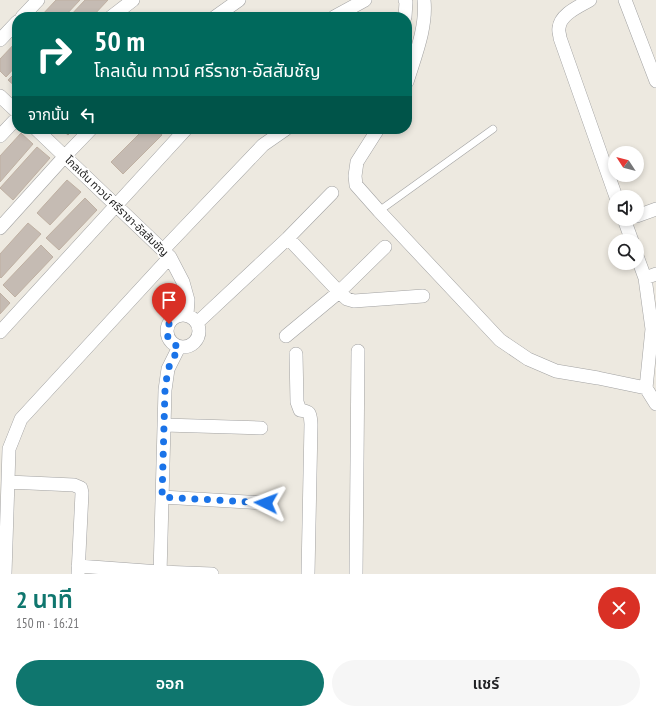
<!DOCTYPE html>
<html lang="th">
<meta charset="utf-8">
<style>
body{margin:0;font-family:"PT Sans Narrow","Noto Sans Thai",sans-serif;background:#f6f6f6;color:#202124;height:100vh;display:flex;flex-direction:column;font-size:15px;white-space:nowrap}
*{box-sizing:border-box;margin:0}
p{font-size:13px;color:#757577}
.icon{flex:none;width:22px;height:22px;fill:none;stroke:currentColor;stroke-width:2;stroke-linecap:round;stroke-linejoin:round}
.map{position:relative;height:574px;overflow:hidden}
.panel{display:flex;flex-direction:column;background:#fff;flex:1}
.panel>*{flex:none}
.top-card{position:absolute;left:12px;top:12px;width:400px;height:122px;border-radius:16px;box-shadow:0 2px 6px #0003;background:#00695c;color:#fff;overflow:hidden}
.needle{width:26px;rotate:306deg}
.tools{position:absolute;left:608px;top:146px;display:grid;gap:8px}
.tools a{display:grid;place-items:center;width:36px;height:36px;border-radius:50%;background:#fff;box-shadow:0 2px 6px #0003;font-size:20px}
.pin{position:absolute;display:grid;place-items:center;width:34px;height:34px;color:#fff;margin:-41px -17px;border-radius:50% 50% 50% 0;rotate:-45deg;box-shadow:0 0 4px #0007}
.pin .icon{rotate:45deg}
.me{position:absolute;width:44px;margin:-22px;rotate:273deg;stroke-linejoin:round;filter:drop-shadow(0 0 3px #0008)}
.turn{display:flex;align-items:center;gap:14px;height:84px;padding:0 16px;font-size:18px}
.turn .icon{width:52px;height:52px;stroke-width:2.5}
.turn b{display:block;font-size:28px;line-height:34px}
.then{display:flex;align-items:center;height:38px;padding:0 16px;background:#0003;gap:8px;font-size:15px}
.round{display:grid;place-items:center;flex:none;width:42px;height:42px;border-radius:21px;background:#f6f6f6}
.head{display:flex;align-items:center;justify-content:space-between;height:68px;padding:0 16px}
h1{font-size:24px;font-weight:600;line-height:30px;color:#0f766e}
.action{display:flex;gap:8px;margin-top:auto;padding:8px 16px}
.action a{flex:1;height:46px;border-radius:24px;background:#0f766e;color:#fff;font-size:16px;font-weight:600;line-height:46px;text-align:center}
.action a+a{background:#f6f6f6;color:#202124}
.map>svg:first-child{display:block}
</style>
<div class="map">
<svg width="656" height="574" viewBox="0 0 656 574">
<rect width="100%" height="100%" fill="#ede9e0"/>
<path fill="#c5bbb3" stroke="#bfb0a2" d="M56,0H80L64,17H43L41,16Z
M85,0H108L92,17H69Z
M17,41V65L6,77L0,71V59Z
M17,71V88L8,80Z
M61,129H74L68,135Z
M144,129H157L162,135L123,174L111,162Z
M21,133L33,144L0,182V156Z
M37,147L50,158L13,200L0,188Z
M67,180L81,192L50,225L37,213Z
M85,198L97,210L59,250L46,238Z
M28,223L41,234L1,278L0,277V254Z
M41,245L53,257L15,297L3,285Z
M0,293L10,303L0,314Z"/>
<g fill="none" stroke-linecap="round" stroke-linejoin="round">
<defs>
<path id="lane" d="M379,211L493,129"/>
<path id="street" d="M405,0L406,2L405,17
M590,0C580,6 560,14 559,28C558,31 560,35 560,38L616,197
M625,0L656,81
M22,17L38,0
M111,17L133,0
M215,17L239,0
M334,17L365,0
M0,40L17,22
M407,82C415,56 427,27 424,0
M0,96L17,112
M36,129L170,257L183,282L188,300L187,315
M378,129L357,162L355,176L356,185L379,211L500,340L528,359L556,371L598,378L646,388
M0,136L17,118
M637,216L656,209
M624,219L632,241
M0,228L65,156L91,129
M288,238L339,292L385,247
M163,250L263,145L286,129
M637,256L645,278L652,329L646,388L656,404
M645,278L656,274
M167 331a16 16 0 1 1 32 0a16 16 0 1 1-32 0Z
M197,323L288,238L332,193
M0,332L186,129
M286,336L339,292L347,299L354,301L423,296
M296,354L297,402L300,410C311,412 310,413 311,424L308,574
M164,425L261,428
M8,482L74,485L81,488L82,493L78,574
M162,497L266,503
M78,566L160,572L212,574
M5,574L9,449L21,419L170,257
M160,574L165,390L168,369L179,347
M356,574L358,351"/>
</defs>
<use href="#lane" stroke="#a2a2a2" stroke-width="8"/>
<use href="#street" stroke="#a2a2a2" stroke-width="14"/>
<use href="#lane" stroke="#fff" stroke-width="7"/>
<use href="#street" stroke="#fff" stroke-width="13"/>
</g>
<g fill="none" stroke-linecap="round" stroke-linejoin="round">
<path stroke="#1a73e8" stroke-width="7" stroke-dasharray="0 12.6" d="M169,324C165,336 168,342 179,347L168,369L165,390L162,497L266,503"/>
</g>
<g text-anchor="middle" stroke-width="3.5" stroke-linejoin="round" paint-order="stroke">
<g font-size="11" fill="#1b1b1b" stroke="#fff">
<text transform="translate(117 206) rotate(44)" y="4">โกลเด้น ทาวน์ ศรีราชา-อัสสัมชัญ</text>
</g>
</g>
</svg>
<div class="tools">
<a><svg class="needle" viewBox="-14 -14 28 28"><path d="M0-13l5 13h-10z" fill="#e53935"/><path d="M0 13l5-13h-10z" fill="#757577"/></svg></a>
<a><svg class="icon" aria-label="sound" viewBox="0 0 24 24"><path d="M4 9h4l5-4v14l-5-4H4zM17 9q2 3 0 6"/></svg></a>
<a><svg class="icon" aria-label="search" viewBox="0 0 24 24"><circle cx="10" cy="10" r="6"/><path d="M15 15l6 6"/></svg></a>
</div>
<div class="pin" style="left:169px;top:324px;background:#d93025"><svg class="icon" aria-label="arrive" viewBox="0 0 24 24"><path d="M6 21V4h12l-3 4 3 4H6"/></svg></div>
<svg class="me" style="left:266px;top:503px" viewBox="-20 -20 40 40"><path d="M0-17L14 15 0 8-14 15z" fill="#1a73e8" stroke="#fff" stroke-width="4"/></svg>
<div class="top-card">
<div class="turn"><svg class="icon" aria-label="right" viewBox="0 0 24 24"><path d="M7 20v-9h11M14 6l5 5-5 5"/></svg><div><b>50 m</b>โกลเด้น ทาวน์ ศรีราชา-อัสสัมชัญ</div></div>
<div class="then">จากนั้น<svg class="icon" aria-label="left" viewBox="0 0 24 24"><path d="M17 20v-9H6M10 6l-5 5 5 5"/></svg></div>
</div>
</div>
<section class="panel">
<div class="head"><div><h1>2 นาที</h1><p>150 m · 16:21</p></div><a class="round" style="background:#d93025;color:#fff"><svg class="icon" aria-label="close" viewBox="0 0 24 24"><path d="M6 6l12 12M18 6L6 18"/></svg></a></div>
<div class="action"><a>ออก</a><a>แชร์</a></div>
</section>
